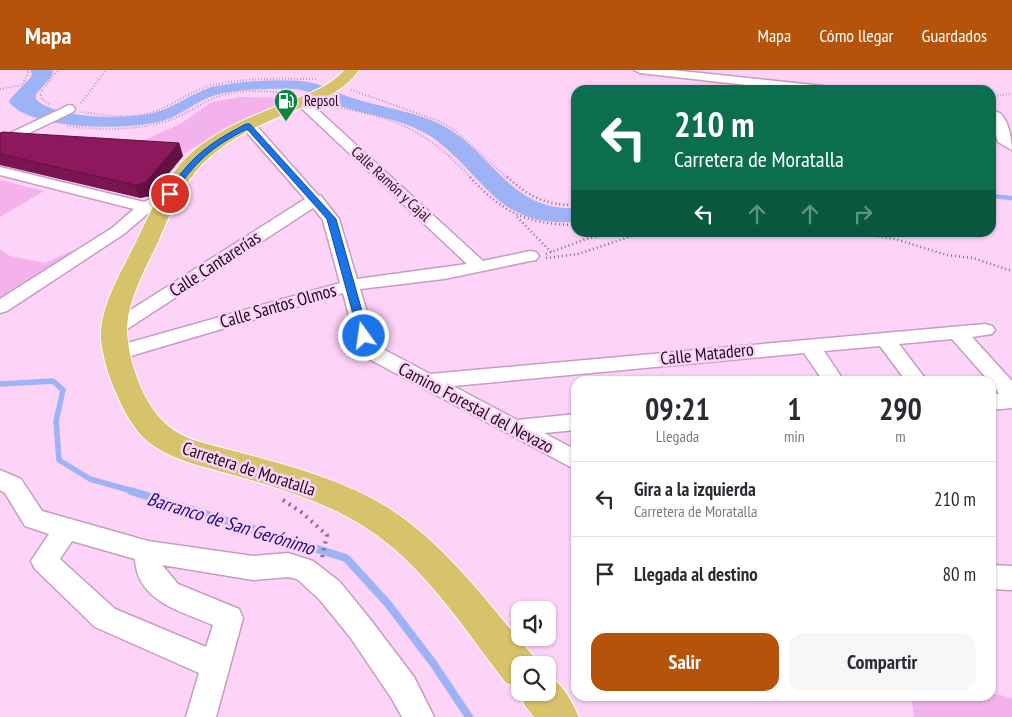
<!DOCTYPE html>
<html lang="es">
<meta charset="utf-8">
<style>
body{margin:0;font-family:"PT Sans Narrow",sans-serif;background:#f7f7f7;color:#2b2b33;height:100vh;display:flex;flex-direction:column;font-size:19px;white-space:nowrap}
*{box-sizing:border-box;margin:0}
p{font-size:16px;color:#7c7c81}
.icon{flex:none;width:28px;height:28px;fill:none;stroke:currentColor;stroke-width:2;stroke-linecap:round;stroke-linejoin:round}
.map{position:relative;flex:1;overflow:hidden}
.drawer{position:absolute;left:571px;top:306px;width:425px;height:325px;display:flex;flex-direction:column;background:#fff;border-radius:15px;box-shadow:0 1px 4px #0004}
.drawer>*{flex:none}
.hud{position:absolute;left:571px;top:15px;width:425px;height:152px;border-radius:15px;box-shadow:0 1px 4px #0004;background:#0b6e4f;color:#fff;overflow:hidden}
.buttons{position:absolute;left:511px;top:531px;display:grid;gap:10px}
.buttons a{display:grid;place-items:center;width:45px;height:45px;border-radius:10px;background:#fff;box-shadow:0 1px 4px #0004;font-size:25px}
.pin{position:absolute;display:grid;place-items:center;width:42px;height:42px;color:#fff;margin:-21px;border:2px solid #fff;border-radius:50%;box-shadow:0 1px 5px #0007}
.me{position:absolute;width:55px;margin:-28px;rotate:346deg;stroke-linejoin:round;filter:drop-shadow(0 0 4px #0008)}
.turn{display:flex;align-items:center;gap:18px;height:105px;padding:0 20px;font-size:22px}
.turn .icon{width:65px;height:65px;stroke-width:2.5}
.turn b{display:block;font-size:35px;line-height:42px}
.lanes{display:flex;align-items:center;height:48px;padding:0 20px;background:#0003;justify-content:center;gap:25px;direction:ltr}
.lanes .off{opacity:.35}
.eta{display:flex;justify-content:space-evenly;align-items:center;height:85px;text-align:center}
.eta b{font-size:30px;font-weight:700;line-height:35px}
.action{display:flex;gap:10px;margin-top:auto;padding:10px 20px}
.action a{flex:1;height:58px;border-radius:15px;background:#b45309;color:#fff;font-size:20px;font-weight:700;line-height:58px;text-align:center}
.action a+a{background:#f7f7f7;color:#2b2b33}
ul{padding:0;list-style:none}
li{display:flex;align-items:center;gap:15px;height:75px;padding:0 20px;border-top:1px solid #e1e1e2}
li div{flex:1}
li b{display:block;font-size:19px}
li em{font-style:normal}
header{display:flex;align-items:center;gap:30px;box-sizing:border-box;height:70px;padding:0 25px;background:#b45309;color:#fff}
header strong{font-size:24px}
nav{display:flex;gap:28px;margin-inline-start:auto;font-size:18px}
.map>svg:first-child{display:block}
</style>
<header>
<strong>Mapa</strong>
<nav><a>Mapa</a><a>Cómo llegar</a><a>Guardados</a></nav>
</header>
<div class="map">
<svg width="1012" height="647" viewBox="0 0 1012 647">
<rect width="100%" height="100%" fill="#fdd3f8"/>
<path fill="#f3b2eb" d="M240,27L295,28L224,59L185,83L124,79L180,54L212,32Z
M0,110L44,121L0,147Z
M0,179L10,186L45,193L76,179L0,230Z
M991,623L1012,628V647H914L911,626H991Z"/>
<path fill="#9eb3f5" d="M30,0H53L52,6L36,24V29C54,49 128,50 153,43C174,38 191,23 212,17C239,11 274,9 302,11C323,13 339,25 359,30C389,39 425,43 452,61C496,91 515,141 576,138V152C497,157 488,110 436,70C408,49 369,46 337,35C323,30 310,20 295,19C270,18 240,19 216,25C198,30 183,44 165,50C133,61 31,61 9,32L11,28L31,7L32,4Z"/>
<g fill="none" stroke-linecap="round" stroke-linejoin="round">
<path stroke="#9eb3f5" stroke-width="4.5" d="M991,126L1012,128"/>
<path stroke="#9eb3f5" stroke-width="5.5" d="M0,314L53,311L63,320L56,351L59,390L90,409L136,422"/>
<path stroke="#9eb3f5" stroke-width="8" d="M131,421L346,488L388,534L433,593L469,647"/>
<defs>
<path id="minor" d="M634,0H672L823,16L829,20H790L640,3Z
M302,28L306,29L483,191L530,181L536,182L539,186L536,190L530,191L444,209L360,219L374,265L383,279L430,304L985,254L992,256L995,260L992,264L972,267L1012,311V338L991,340V324H999L991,311H989L952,269L899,274L927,311H906L880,276L824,281L844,311H823L804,283L453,316L517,350L576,344V360L544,363L576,380V400L369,289L354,266L343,223L124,288L117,290L110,288L107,283L110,278L340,213L323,150L313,138L121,263L114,265L107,263L104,259L107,255L305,129L243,58L241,55L243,52H253L318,125L321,126L339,149L357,209L467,194L298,35L296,32Z
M69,35L73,36L75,39L73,42L0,77V68Z
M997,42C1008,45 1012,70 1012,80L998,72L991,48L992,43Z
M0,97L144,132L170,119L178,124L160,137L152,140L124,164L7,241L0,243V229L112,158L134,139L0,105Z
M0,400L21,409L42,441L148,471L253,486L288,483L313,491L340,512L370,549L414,607L434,647H402L392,629L350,567L320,530L297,509L288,507L253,510L162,495L178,514L239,539L243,548L216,647H186L199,603L95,557L35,499L31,491L49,464L25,456L5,423L0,420ZM72,471L135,489C137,531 180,541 213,555L206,577L115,539L60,489Z
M991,495L1012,496V520L991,519Z"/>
<path id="major" d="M344,0H359C342,25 312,33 286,44C262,54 237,65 216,82C186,105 173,137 159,170C147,195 133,220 128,247C123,277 140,328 161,349C170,359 181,365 193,370C257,388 329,402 387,437C446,474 489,535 534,587L537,595H520V619L506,613C464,559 423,493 363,456C322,430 273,416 226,403C209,398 189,394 172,386C161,381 149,374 141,365C121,343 99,289 101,260C104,230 121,202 134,176C147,149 159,121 178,97C205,64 248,48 287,32C307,24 330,17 344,0Z
M548,606C562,612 573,633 579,647H534L525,636L519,622L520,621V622H548Z"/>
</defs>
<use href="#minor" stroke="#c69dc1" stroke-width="3"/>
<use href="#major" stroke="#fff" stroke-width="2"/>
<path stroke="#856a83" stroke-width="2" stroke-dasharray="0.5 2.5" stroke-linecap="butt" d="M0,19L22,15L29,1L25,0
M351,20L439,51L453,59L508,108
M991,26L1012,24
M81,33L106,0
M49,34L42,29L40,23L58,0
M329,36C394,47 426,59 471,108
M82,42C108,46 136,50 161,39C177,32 192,21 209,16C244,7 281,9 316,9
M67,56C100,60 134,61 167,51C183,46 197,36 212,29C234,19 260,20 284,23"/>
<path stroke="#856a83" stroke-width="2.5" stroke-dasharray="1 3" stroke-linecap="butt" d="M470,107C503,143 526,154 576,155
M507,107C530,127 544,135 576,135
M517,147L553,184
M846,162L895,169L947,185L973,188L1012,201
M546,184L586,169L616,162
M546,188L578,184L644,162"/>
<path stroke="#856a83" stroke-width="4" stroke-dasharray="2 5" stroke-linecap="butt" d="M283,430L301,442L327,465L322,488"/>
<use href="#minor" fill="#fff" fill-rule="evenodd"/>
<use href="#major" fill="#d9c26c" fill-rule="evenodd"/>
</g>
<path fill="#791550" d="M0,63L179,73L183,86L150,126L140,128L0,95Z"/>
<path fill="#631141" d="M179,73L183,86L150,126L140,128L135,115Z"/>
<path fill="#8d185d" stroke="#631141" d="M3,62L179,73L145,113L135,115L0,84V63Z"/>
<path fill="#1a73e8" stroke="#114b97" d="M246,54H250L336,149L369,266L368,268H360L359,266L327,149L247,59C211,77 195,92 173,125L166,124C190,88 207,74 246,54Z"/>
<defs>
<symbol id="fuel-pin" viewBox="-11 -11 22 30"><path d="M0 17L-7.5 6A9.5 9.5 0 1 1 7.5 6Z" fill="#0b853f" stroke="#fdd3f8"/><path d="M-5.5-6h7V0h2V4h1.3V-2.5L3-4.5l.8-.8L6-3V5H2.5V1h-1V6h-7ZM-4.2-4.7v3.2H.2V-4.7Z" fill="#fff"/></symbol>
</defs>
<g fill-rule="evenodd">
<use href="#fuel-pin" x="272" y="17" width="28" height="38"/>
</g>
<g text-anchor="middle" stroke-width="5" stroke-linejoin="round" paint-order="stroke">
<g font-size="15" fill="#1c0e1b" stroke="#fdd3f8" text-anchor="start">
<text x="304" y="36">Repsol</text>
</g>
<g font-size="15" fill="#1c0e1b" stroke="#fdd3f8">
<text transform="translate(391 114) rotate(43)" y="5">Calle Ramón y Cajal</text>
</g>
<g font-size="18" fill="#1c0e1b" stroke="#fdd3f8">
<text transform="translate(215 194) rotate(-33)" y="6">Calle Cantarerías</text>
<text transform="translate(278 236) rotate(-16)" y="6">Calle Santos Olmos</text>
<text transform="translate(707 284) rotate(-6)" y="6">Calle Matadero</text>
<text transform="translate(476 338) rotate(28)" y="6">Camino Forestal del Nevazo</text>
<text transform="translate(249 399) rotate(18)" y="6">Carretera de Moratalla</text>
</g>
<g font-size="19" font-style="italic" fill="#190c90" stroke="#fdd3f8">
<text transform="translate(231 453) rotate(17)" y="7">Barranco de San Gerónimo</text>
</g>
</g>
</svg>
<div class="buttons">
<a><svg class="icon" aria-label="sound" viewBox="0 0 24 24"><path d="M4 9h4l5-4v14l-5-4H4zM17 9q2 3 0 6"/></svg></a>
<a><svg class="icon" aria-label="search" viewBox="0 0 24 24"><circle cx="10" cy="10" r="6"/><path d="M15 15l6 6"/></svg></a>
</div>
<div class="pin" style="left:170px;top:124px;background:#d93025"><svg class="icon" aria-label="arrive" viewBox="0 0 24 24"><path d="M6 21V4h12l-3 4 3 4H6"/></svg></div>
<svg class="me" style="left:364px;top:266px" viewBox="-20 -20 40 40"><circle r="17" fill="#1a73e8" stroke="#fff" stroke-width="3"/><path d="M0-11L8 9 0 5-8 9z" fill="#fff"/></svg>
<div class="hud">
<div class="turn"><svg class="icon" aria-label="left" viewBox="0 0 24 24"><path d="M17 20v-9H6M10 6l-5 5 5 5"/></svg><div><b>210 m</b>Carretera de Moratalla</div></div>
<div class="lanes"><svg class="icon" aria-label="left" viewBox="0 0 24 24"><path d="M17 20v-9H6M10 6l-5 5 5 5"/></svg><svg class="icon off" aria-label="ahead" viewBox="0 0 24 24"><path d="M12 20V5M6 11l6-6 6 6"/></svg><svg class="icon off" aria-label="ahead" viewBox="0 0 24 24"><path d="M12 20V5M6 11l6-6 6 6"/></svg><svg class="icon off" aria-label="right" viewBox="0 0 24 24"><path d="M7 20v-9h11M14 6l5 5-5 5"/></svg></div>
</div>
<section class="drawer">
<div class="eta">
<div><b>09:21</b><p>Llegada</p></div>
<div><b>1</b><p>min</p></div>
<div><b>290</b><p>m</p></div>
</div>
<ul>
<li><svg class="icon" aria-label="left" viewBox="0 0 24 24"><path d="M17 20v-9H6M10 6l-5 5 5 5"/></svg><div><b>Gira a la izquierda</b><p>Carretera de Moratalla</p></div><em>210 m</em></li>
<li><svg class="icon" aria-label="arrive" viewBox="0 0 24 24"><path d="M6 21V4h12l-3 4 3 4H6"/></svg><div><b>Llegada al destino</b></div><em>80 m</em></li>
</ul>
<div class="action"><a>Salir</a><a>Compartir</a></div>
</section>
</div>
